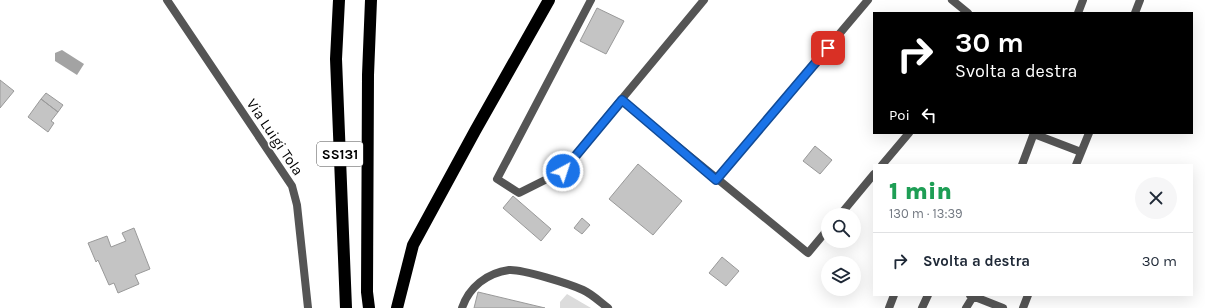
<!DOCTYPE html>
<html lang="it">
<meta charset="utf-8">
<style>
body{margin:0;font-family:Karla,sans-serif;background:#f6f6f7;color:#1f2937;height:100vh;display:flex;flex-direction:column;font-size:15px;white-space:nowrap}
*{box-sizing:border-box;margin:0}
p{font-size:13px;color:#747a83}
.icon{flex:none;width:22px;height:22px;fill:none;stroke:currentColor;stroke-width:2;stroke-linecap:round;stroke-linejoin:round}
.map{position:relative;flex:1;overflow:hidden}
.panel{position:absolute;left:873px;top:164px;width:320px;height:132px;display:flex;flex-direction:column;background:#fff;border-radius:0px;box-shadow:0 4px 16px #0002}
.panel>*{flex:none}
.guide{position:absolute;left:873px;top:12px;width:320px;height:122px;border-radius:0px;box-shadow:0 4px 16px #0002;background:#000;color:#fff;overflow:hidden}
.tools{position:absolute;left:821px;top:208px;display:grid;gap:8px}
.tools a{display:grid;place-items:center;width:40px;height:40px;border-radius:50%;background:#fff;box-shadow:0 4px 16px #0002;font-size:20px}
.pin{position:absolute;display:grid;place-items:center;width:34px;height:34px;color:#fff;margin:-17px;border-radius:8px;box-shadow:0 2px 6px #0006}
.me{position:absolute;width:44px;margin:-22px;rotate:40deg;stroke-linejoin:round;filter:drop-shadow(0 0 3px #0008)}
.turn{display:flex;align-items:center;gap:14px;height:84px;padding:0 16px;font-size:18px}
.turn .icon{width:52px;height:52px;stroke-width:2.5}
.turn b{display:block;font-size:28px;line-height:34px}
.then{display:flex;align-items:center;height:38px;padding:0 16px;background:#0003;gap:8px;font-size:15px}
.round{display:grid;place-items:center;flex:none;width:42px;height:42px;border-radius:21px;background:#f6f6f7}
.head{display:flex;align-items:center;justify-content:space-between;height:68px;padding:0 16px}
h1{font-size:24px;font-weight:800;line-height:30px;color:#1e9e55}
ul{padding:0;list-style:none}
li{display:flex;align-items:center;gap:12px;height:56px;padding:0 16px;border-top:1px solid #e0e1e3}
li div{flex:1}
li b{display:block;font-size:15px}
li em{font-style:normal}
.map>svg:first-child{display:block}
</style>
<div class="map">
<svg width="1205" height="308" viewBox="0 0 1205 308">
<rect width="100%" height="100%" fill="#fff"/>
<path fill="#dcdcdc" d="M567,294L591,308H560V302Z"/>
<path fill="#a3a3a3" d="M62,50L84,64L77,75L55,61V53Z"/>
<path fill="#c4c4c4" stroke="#999" d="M597,8L624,21L606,54L580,41Z
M0,80L14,91L0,108Z
M46,93L63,105L58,112L41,99Z
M41,99L58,112L51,121L54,123L48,132L28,117Z
M815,146L832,160L820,174L803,161Z
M638,164L682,201L653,235L609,199Z
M513,196L551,229L541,241L503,208Z
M582,218L590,225L582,234L574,228Z
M134,228L150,269L135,275L139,284L118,293L114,283L109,285L98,260L96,262L88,243L107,236L111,247L126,241L122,233Z
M722,257L739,271L726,286L709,273Z
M478,292L545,308H474Z"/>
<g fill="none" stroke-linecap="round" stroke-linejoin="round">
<path stroke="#555" stroke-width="8" d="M591,0L497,179L519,193L563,171L621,100
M704,0L621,100L808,253L828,229
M952,0L968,13
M1078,13L1083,0
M1135,13L1140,0
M1034,134L1081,152
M882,165L909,133
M1022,165L1034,133
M1076,165L1089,133
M716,180L868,0
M840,215L874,174
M970,295L1003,308
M462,308C469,287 487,273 509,270C522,269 570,284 583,290C592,294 600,302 608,308
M889,308L894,295
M922,308L928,295
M966,308L974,295
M1023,308L1028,295"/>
<path stroke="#555" stroke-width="8" d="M167,0L292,186L297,205L308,308"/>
<path stroke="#000" stroke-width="12" d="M339,0L336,59L346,308
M369,308L367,292L368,75L371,0
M397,308L413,245L475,131L549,0"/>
</g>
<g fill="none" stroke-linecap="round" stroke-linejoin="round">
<defs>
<path id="route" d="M563,171L622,100L716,180L828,48"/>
</defs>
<use href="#route" stroke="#114b97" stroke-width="10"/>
<use href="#route" stroke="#1a73e8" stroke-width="7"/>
</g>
<g text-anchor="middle" stroke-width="3.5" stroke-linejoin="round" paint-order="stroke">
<rect fill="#fff" stroke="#4c4c4c" stroke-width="1" x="317" y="142" width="46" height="24" rx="3"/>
<g font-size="14" font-weight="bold" fill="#000">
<text x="340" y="159">SS131</text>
</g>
<g font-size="15" fill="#000" stroke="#fff">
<text transform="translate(275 137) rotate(56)" y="5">Via Luigi Tola</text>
</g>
</g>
</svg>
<div class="tools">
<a><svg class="icon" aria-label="search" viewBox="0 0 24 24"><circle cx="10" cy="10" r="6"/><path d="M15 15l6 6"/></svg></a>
<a><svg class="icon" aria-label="layers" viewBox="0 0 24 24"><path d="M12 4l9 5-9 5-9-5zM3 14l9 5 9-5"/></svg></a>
</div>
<div class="pin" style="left:828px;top:48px;background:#d93025"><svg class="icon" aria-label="arrive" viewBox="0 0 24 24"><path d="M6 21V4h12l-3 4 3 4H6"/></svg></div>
<svg class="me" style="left:563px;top:171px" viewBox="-20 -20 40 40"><circle r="17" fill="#1a73e8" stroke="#fff" stroke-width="3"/><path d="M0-11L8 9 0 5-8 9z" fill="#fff"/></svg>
<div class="guide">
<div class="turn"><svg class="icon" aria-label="right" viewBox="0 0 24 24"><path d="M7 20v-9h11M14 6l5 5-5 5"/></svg><div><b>30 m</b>Svolta a destra</div></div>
<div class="then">Poi<svg class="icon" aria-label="left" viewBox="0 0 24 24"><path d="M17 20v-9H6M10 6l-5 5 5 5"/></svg></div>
</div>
<section class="panel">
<div class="head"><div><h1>1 min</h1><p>130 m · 13:39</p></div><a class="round"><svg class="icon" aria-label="close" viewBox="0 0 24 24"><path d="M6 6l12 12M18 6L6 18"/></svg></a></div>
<ul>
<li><svg class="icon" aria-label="right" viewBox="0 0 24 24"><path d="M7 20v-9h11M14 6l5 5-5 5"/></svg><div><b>Svolta a destra</b></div><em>30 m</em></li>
</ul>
</section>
</div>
